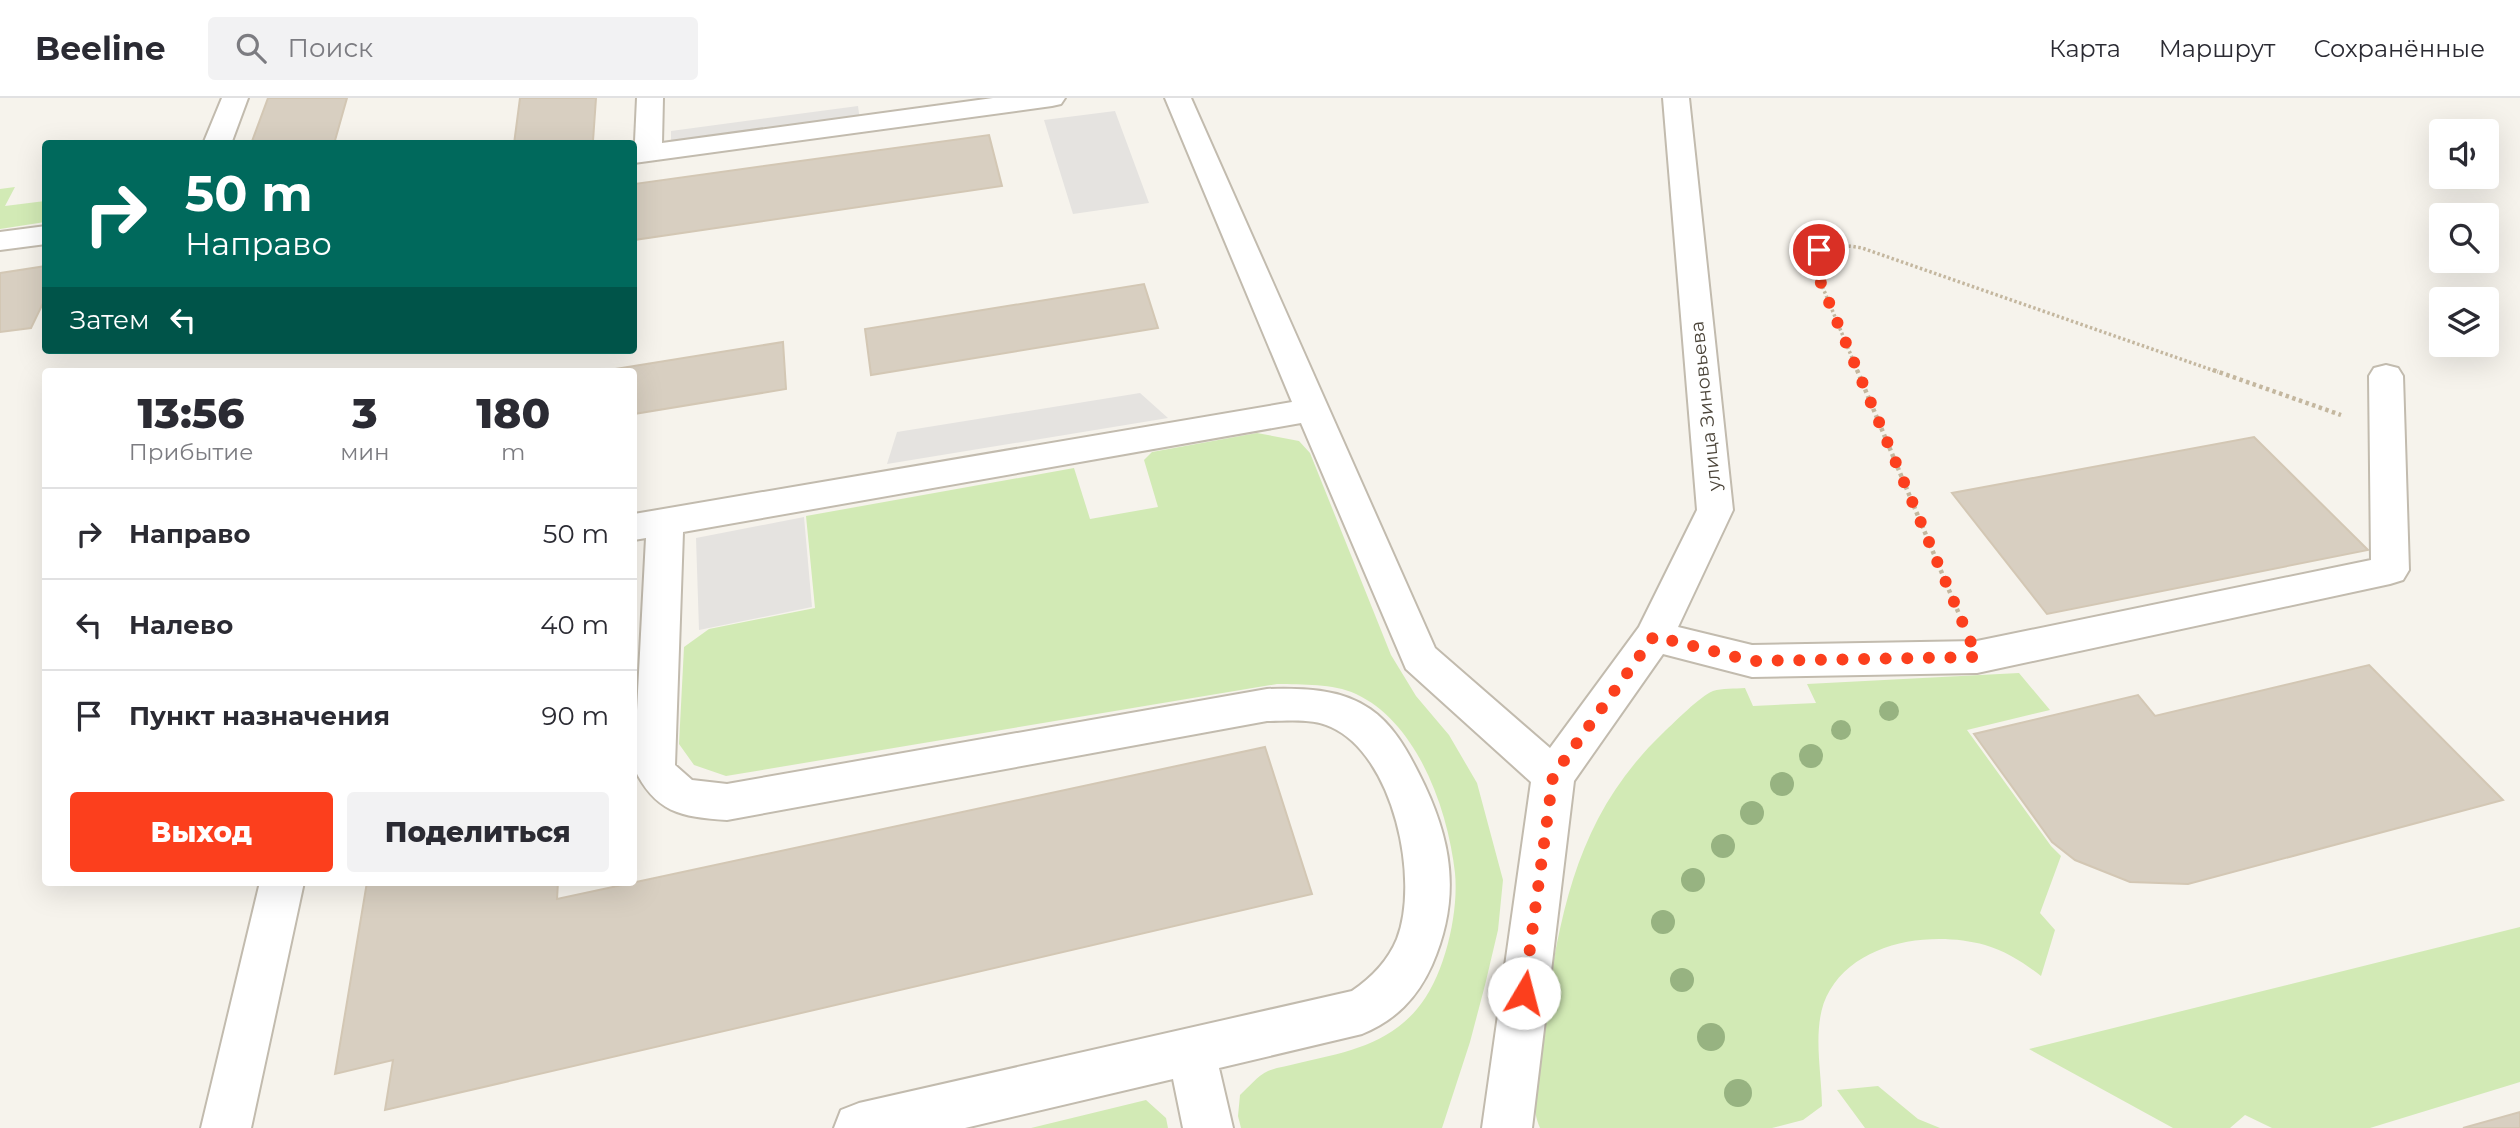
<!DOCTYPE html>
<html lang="ru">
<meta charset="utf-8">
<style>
body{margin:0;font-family:Montserrat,sans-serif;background:#f2f2f3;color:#2b2b33;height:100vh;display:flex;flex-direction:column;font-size:26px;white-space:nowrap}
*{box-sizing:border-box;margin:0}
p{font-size:23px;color:#7c7c81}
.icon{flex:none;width:38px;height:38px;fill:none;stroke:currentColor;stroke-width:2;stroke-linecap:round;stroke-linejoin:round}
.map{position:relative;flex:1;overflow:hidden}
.sheet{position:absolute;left:42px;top:270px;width:595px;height:518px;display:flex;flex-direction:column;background:#fff;border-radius:7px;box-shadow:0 7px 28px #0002}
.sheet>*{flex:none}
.guide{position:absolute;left:42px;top:42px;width:595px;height:214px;border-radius:7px;box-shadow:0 7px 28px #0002;background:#00695c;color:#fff;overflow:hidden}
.controls{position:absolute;left:2429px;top:21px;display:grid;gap:14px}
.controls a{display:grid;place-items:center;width:70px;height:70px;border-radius:7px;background:#fff;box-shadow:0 7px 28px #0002;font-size:35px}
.pin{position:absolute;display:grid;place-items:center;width:60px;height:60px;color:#fff;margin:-30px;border:4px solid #fff;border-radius:50%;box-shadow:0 2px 7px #0007}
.me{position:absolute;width:77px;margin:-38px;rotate:8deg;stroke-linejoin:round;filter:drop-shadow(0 0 5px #0008)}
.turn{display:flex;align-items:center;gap:24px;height:147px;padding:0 28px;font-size:32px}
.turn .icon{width:91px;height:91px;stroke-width:2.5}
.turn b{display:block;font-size:49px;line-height:60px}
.then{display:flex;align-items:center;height:66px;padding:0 28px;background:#0003;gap:14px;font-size:26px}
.eta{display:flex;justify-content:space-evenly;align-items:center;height:119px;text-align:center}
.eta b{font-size:42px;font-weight:800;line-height:49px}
.primary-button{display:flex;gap:14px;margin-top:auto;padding:14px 28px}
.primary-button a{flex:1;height:80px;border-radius:7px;background:#fc3f1d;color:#fff;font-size:28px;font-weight:800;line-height:80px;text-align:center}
.primary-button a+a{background:#f2f2f3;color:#2b2b33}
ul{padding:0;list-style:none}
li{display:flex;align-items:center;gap:21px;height:91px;padding:0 28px;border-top:2px solid #e1e1e2}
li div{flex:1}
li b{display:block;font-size:26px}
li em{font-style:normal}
header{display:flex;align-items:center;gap:42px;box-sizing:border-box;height:98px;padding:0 35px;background:#fff;border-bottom:2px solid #e1e1e2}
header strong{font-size:33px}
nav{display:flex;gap:38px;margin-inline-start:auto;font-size:24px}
.search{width:490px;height:63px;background:#f2f2f3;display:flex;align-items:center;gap:18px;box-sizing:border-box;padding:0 24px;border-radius:7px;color:#7c7c81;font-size:26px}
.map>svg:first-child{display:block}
</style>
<header>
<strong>Beeline</strong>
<div class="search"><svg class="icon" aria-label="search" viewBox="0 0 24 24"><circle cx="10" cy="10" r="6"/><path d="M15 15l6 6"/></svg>Поиск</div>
<nav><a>Карта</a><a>Маршрут</a><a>Сохранённые</a></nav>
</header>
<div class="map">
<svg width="2520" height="1030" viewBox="0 0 2520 1030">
<rect width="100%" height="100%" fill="#f6f3ec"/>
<path fill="#d2eab5" d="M15,89L5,108L45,103V124L0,131V91Z
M1257,335L1299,343L1310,355L1391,557L1416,598L1449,637L1477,685L1503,782L1498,832L1485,887L1470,944L1442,1030H1241L1238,1018L1240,997C1248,990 1258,977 1268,973C1277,969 1289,968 1299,965C1342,955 1386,948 1417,911C1444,880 1459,816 1455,775C1448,712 1418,625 1356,596C1332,585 1303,587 1277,586L726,678L694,667L679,646L684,549L709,531L815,510L806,418L1074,370L1090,421L1158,409L1144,362L1152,354Z
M2019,575L2050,612L1967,632L2051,748L2061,758L2040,815L2055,832L2041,878C2024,865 2006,853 1985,847C1934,833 1860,842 1830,892C1810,924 1822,973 1822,1008L1803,1022L1772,1030H1540C1525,994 1539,952 1545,915C1562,805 1580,714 1664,634C1676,623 1699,599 1713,593C1722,590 1735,591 1745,590L1753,608L1816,605L1807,586Z
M2520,829V984L2370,1030H2272L2245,1017L2230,1030H2173L2029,951Z
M1878,988L1918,1021L1940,1030H1865L1837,992Z
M1146,1002L1166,1020L1168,1030H1031Z"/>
<path fill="#e5e3e0" d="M858,8L860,23L671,48V33Z
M1115,13L1149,105L1073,116L1044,22Z
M1140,295L1168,320L887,366L897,334Z
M804,419L812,509L699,532L696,440Z"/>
<path fill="#d8cfc1" stroke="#d3c7b4" stroke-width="2" d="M268,0H347L334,46H251Z
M520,0H596L593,43L514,46Z
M989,37L1002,88L634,142V86Z
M46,168V199L31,230L0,234V175Z
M1144,186L1158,230L871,277L865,231Z
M783,244L786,291L634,316V273H603Z
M2254,339L2368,452L2047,516L1952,395Z
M2369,567L2503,702L2188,786L2130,784L2075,762L2052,744L1974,636L2138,597L2155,618Z
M1265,649L1312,796L385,1012L393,962L335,976L367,784H558L557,801Z
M2520,1014V1030H2463Z"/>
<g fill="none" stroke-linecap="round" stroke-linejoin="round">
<defs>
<path id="minor" d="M222,0H248L231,46H203Z
M637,0H663L662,45L993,0H1065L1061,6L1052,8L634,65Z
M1165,0H1191L1435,550L1550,650L1639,529L1697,412L1663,0H1689L1733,412L1678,529L1752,547L1977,543L2371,462L2369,278L2374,270L2386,267L2398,270L2403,278L2409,472L2403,482L2390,486L1977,575L1752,579L1663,556L1574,683L1532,1030H1482L1531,684L1406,571L1301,325L683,434L675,667L692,682L727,686L1267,591C1301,590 1340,590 1370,611C1392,626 1406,650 1418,674C1452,740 1462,798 1432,867C1417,900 1396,922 1362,936L1219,970L1233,1030H1183L1173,981L965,1030H834L841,1012L859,1005L1352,893C1371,880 1388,863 1397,841C1420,782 1394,657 1331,629C1313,620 1287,623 1267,623L727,722C680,719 655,714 634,670L646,440L634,442V416L1292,304Z
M46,128V146L0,152V134Z
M260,784H304L251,1030H201Z"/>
</defs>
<use href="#minor" stroke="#c2bbae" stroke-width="4"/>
<path stroke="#c4b79f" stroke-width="3.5" stroke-dasharray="2.5 2.5" stroke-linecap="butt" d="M1858,274L1813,166C1825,144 1839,146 1862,150L2218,274"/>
<path stroke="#c4b79f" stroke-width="4.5" stroke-dasharray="3.5 3.5" stroke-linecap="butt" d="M1857,272L1959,516
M2213,272L2341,317"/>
<use href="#minor" fill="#fff" fill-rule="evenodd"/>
</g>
<g fill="#97b381">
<circle cx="1889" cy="613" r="10"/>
<circle cx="1841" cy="632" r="10"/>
<circle cx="1811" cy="658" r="12"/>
<circle cx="1782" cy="686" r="12"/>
<circle cx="1752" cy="715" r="12"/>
<circle cx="1723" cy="748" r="12"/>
<circle cx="1693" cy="782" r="12"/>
<circle cx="1663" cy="824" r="12"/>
<circle cx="1682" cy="882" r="12"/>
<circle cx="1711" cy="939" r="14"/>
<circle cx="1738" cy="995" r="14"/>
</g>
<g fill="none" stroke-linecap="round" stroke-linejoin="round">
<path stroke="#fc3f1d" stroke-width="12" stroke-dasharray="0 21.6" d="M1524,895L1553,678L1654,538L1752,563L1977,559L1813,166L1819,152"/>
</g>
<g text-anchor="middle" stroke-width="6" stroke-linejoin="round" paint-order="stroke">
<g font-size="19" fill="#4b4439" stroke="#fff">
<text transform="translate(1705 308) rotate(-96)" y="7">улица Зиновьева</text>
</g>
</g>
</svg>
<div class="controls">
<a><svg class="icon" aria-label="sound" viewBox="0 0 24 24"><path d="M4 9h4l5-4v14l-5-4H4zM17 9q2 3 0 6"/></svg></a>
<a><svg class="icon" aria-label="search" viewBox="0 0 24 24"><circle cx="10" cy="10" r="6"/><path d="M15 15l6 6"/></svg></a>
<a><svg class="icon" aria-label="layers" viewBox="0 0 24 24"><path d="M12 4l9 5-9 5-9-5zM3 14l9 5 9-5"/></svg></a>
</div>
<div class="pin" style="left:1819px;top:152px;background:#d93025"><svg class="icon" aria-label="arrive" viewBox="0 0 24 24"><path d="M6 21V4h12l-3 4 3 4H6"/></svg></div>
<svg class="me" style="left:1524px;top:895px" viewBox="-20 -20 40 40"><circle r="19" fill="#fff"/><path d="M0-13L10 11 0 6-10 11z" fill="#fc3f1d"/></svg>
<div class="guide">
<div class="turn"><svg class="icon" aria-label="right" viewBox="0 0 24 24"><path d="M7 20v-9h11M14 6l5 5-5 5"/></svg><div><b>50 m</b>Направо</div></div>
<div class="then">Затем<svg class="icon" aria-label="left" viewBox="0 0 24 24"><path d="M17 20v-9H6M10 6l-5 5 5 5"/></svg></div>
</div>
<section class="sheet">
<div class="eta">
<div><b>13:56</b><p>Прибытие</p></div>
<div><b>3</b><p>мин</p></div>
<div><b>180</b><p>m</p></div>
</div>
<ul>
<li><svg class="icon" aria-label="right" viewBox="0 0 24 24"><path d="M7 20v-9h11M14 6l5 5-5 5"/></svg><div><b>Направо</b></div><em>50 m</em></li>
<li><svg class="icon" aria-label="left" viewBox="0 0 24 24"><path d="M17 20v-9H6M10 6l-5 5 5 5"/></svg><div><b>Налево</b></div><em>40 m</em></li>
<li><svg class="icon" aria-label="arrive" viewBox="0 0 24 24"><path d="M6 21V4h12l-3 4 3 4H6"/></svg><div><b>Пункт назначения</b></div><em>90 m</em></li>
</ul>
<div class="primary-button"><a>Выход</a><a>Поделиться</a></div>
</section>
</div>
